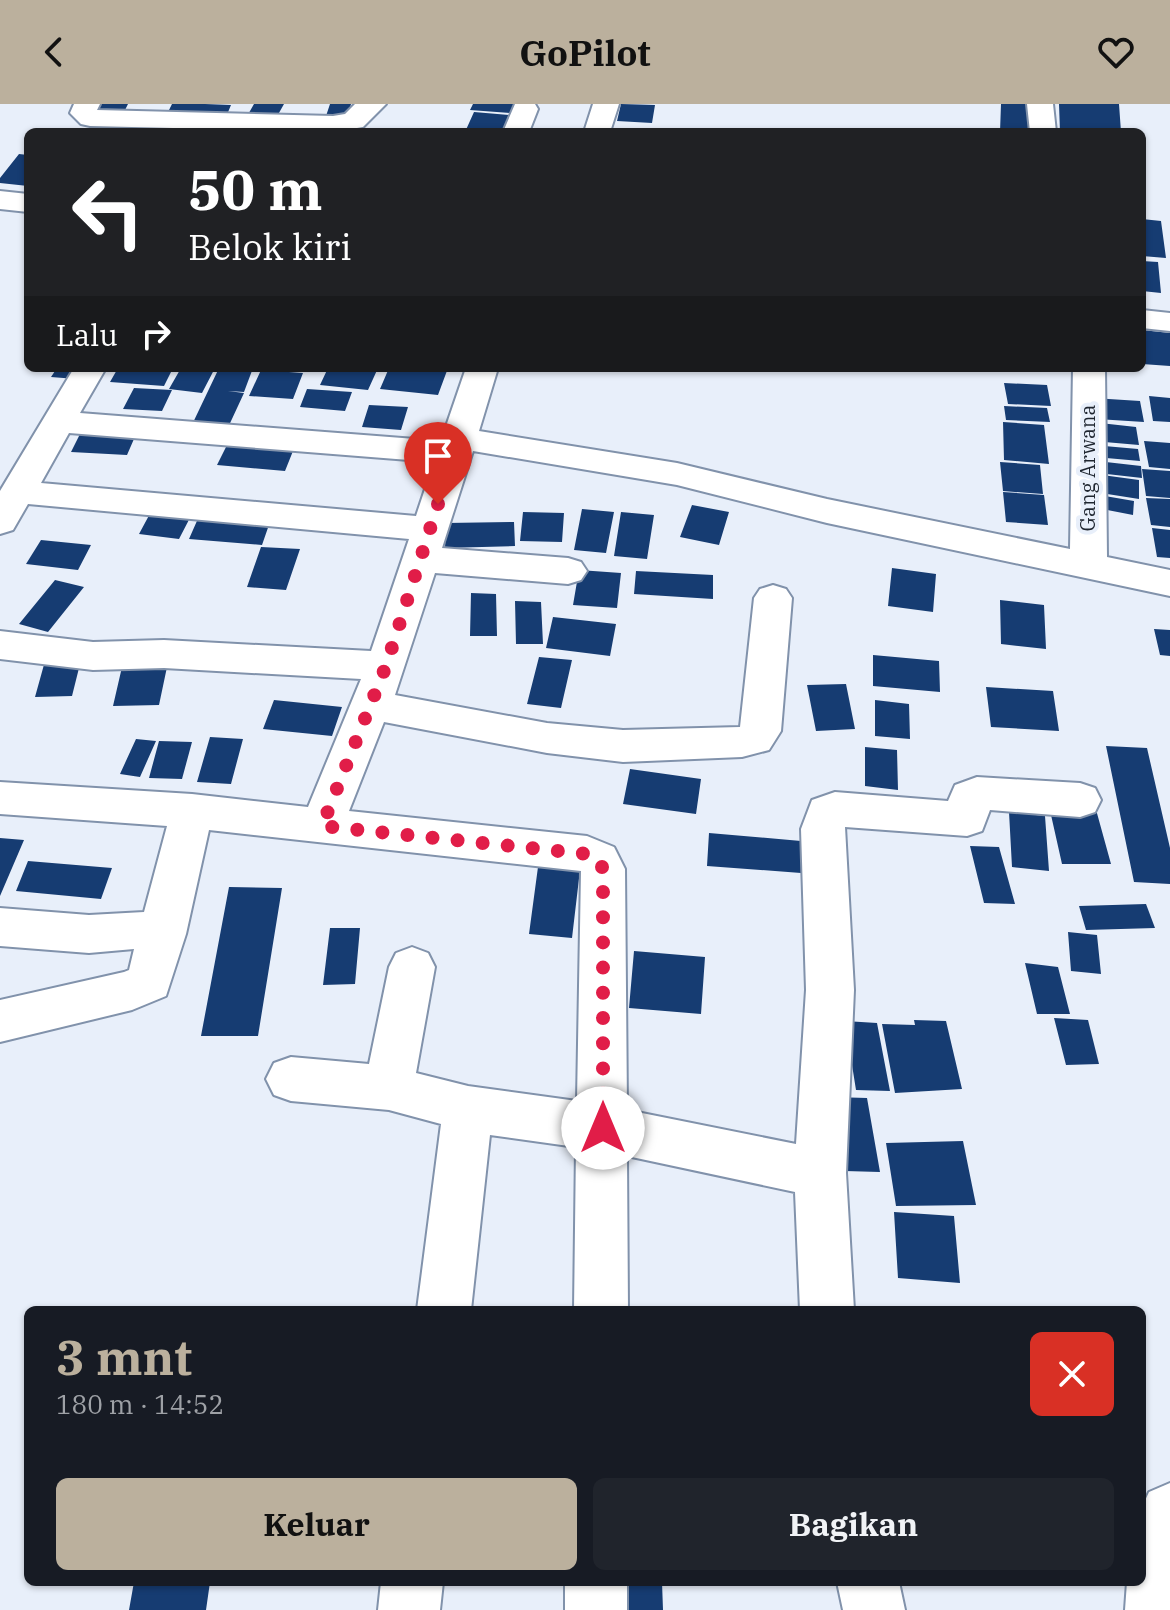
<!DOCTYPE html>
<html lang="id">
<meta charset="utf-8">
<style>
body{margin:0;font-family:"IBM Plex Serif",serif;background:#20242c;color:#f1f3f6;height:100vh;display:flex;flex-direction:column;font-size:30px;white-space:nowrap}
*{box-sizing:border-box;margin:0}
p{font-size:26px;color:#9ea1a6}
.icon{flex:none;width:44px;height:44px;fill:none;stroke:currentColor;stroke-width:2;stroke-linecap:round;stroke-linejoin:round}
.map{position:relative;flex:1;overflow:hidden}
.panel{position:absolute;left:24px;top:1202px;width:1122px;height:280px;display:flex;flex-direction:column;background:#171b24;border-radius:12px;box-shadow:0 2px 6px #0004}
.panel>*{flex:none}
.guide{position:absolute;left:24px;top:24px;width:1122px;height:244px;border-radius:12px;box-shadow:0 2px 6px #0004;background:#202124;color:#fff;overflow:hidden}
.pin{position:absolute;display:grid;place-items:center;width:68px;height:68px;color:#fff;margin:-82px -34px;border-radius:50% 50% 50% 0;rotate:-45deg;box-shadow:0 0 8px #0007}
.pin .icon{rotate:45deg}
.me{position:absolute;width:88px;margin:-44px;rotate:0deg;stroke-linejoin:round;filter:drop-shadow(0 0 6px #0008)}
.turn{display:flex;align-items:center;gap:28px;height:168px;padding:0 32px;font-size:36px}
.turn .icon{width:104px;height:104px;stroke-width:2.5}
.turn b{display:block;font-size:56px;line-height:68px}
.then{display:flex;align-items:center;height:76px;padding:0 32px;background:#0003;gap:16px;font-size:30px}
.round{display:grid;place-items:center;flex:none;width:84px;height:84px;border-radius:12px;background:#20242c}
.head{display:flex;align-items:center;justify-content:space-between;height:136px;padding:0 32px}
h1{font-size:48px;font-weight:700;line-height:60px;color:#bbb09d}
.cta{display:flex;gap:16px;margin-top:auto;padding:16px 32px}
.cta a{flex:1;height:92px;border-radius:12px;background:#bbb09d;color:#111;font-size:32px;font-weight:700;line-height:92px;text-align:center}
.cta a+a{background:#20242c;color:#f1f3f6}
header{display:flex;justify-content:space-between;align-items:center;height:104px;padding:0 32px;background:#bbb09d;color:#111;font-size:36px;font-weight:700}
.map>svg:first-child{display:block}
</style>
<header><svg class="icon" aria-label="back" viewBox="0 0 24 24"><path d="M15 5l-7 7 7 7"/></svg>GoPilot<svg class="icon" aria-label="heart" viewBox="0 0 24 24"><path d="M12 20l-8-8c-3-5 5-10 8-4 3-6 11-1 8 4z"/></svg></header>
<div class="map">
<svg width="1170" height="1506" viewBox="0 0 1170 1506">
<rect width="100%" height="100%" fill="#e8effa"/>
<path fill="#163c72" d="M95,0H128L122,12L89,11Z
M172,0H205L231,1L226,13L167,10Z
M254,0H284L275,16L246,14Z
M330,0H351L347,16L325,15Z
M473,0H515L511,9L470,6Z
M621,0L655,1L652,19L617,17Z
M1001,0H1030V28H1000Z
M1059,0H1119L1121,28H1060Z
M474,8L509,11L502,28H465Z
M19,50L28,51V82L0,79V74Z
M1142,115L1161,117L1166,154L1142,152Z
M1142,157L1158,158L1161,189L1142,187Z
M1142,226L1170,229V262L1142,260Z
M57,264H83L76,275L51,273Z
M118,264H173L164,282L110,278Z
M181,264H215L202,289L169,285Z
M219,264H253L244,288L228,287L244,289L225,330L189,327Z
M328,264H378L368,286L320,281Z
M389,264H448L438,291L380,285Z
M261,266L303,269L293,295L249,292Z
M1004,279L1047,281L1051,302L1008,300Z
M134,284L172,286L162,307L123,305Z
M307,285L352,288L345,307L300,303Z
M1149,292L1170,294V318L1153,317Z
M1093,294L1140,297L1144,318L1097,315Z
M369,301L408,303L401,326L362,323Z
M1004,302L1047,304L1050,318L1006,316Z
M1003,318L1044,321L1049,360L1004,356Z
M1091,318L1136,323L1139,341L1093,337Z
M83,324L137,328L127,351L71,348Z
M1144,337L1170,339V365L1149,363Z
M227,341L293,347L285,367L217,361Z
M1093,341L1138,345L1140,357L1095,353Z
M1097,357L1141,362L1142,374L1098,369Z
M1000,358L1040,361L1043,390L1003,387Z
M1142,365L1170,367V394L1146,392Z
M1102,371L1139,376V395L1101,389Z
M1003,388L1044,391L1048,421L1006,418Z
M1099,391L1134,397L1133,411L1097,404Z
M1146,394L1170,395V423L1151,421Z
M692,401L729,408L719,441L680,433Z
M153,404L193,408L179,435L139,430Z
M582,405L614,408L606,449L574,446Z
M523,408L564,409L562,438L520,437Z
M621,408L654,411L647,455L614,452Z
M200,410L271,415L262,441L189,435Z
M514,418L515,442L445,444L446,419Z
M1152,424L1170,426V454L1157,453Z
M41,436L91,441L78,466L26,460Z
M261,443L300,445L286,486L247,483Z
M892,464L936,470L933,508L888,502Z
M579,466L621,469L617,504L573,501Z
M636,467L713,471V495L634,490Z
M55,476L84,483L48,528L19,520Z
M471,489L496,490L497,532H470Z
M1000,496L1044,501L1046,545L1001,540Z
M515,497L541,498L543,540H516Z
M553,513L616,520L610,552L546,544Z
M1154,525L1170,526V552L1160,551Z
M873,551L939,557L940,588L873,582Z
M539,553L572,556L561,604L527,600Z
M81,556L72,592L35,593L45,557Z
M122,563H167L159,601L113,602Z
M846,580L855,625L816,627L807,581Z
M986,583L1053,587L1059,627L991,623Z
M274,596L342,603L332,632L263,625Z
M875,596L909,600L910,635L875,632Z
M210,633L243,635L231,680L197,678Z
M136,635L156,637L140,673L120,670Z
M159,637L192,638L182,675L149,674Z
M1106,642L1147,644L1170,744V780L1134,778Z
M865,643L897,646L898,686L865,682Z
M630,665L701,675L696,710L623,700Z
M1049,702H1095L1111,760H1062Z
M1009,708L1045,712L1049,767L1012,763Z
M709,729L801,737V769L707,762Z
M0,734L24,736L0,792Z
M970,742L999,743L1015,800L984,799Z
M28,757L112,764L101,795L16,787Z
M538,763L580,766L572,834L529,830Z
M229,783L282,784L258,932H201Z
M1146,800L1155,824L1086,826L1079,802Z
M330,824H360L355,880L323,881Z
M1068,828L1097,831L1101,870L1071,867Z
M634,847L705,853L701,910L629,904Z
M1025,859L1058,863L1070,910H1037Z
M1054,914L1088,916L1099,960L1066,961Z
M914,916L946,917L962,985L895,989L882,920L915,921Z
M845,917L877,919L890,987L856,986Z
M833,993L867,994L880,1068L845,1067Z
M963,1037L976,1101L896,1102L886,1039Z
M894,1108L954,1112L960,1179L898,1174Z
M134,1478H210L206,1506H129Z
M604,1478H662L663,1506H604Z"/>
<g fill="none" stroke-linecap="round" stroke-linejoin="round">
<defs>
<path id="minor" d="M74,0H100L97,6L333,12L345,10L355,0H386L363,23L333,28L90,22L81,20L70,9Z
M515,0H535L538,5L529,28H503Z
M593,0H619L610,28H584Z
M1027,0H1053L1056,28H1030Z
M0,87L28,90V108L0,105Z
M1142,206L1170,209V227L1142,224Z
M74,264H106L80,309L441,337L466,264H498L479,327L677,359L827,395L1070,445L1073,264H1105L1107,453L1170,466V492L827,419L677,381L473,347L442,444L568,454L581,458L587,467L581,476L568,480L435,469L395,591L547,619L623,626L740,623L754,494L760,485L773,481L786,485L792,494L781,627L769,646L742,653L623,658L547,649L384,618L349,707L587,732L614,743L625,765L627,1006L796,1040L806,886L801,725L812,696L835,688L948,697L955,681L977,673L1080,679L1095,684L1101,696L1095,708L1080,713L990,706L982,727L967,732L845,723L854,886L846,1069L854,1206H800L795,1088L627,1052L628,1206H574L576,1043L490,1031L471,1206H417L441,1020L389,1006L291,997L274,991L266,975L274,959L291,953L369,960L389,863L396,849L412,843L428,849L435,863L416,969L468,982L577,997L581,767L209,726L186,830L166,892L132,906L0,938V896L124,868L129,866L134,845L89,849L0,842V804L89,811L144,808L167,722L0,710V678L192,690L308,703L361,575L164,564L93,566L0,555V527L93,538L164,536L371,547L409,435L28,400L13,426L0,430V387ZM69,329L434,358L416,412L41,379Z
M1170,1379V1506H1125L1127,1478H1142V1403L1149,1388Z
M381,1478H443L440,1506H378Z
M565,1478H627V1506H565Z
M837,1478H899L905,1506H843Z"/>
</defs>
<use href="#minor" stroke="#8192ab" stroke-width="4"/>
<use href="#minor" fill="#fff" fill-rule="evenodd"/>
</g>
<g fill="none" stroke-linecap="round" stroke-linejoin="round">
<path stroke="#e11d48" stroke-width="14" stroke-dasharray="0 25.2" d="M438,400L386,562L322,722L587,750L598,755L603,765V1024"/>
</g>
<g text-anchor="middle" stroke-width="8" stroke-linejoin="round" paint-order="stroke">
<g font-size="20" fill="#1e252f" stroke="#e8effa">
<text transform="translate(1088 364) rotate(-90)" y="7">Gang Arwana</text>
</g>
</g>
</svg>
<div class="pin" style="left:438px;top:400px;background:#d93025"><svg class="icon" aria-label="arrive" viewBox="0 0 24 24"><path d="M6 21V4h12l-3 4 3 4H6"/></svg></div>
<svg class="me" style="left:603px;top:1024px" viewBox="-20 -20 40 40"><circle r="19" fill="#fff"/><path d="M0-13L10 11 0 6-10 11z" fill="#e11d48"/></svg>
<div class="guide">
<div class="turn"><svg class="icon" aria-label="left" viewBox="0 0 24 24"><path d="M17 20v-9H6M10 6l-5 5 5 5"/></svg><div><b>50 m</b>Belok kiri</div></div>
<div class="then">Lalu<svg class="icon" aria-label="right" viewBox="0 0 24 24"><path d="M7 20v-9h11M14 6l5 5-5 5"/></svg></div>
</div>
<section class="panel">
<div class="head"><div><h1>3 mnt</h1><p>180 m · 14:52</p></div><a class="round" style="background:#d93025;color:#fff"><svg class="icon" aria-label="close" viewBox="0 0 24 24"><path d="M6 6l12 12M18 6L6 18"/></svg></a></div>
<div class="cta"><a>Keluar</a><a>Bagikan</a></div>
</section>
</div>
